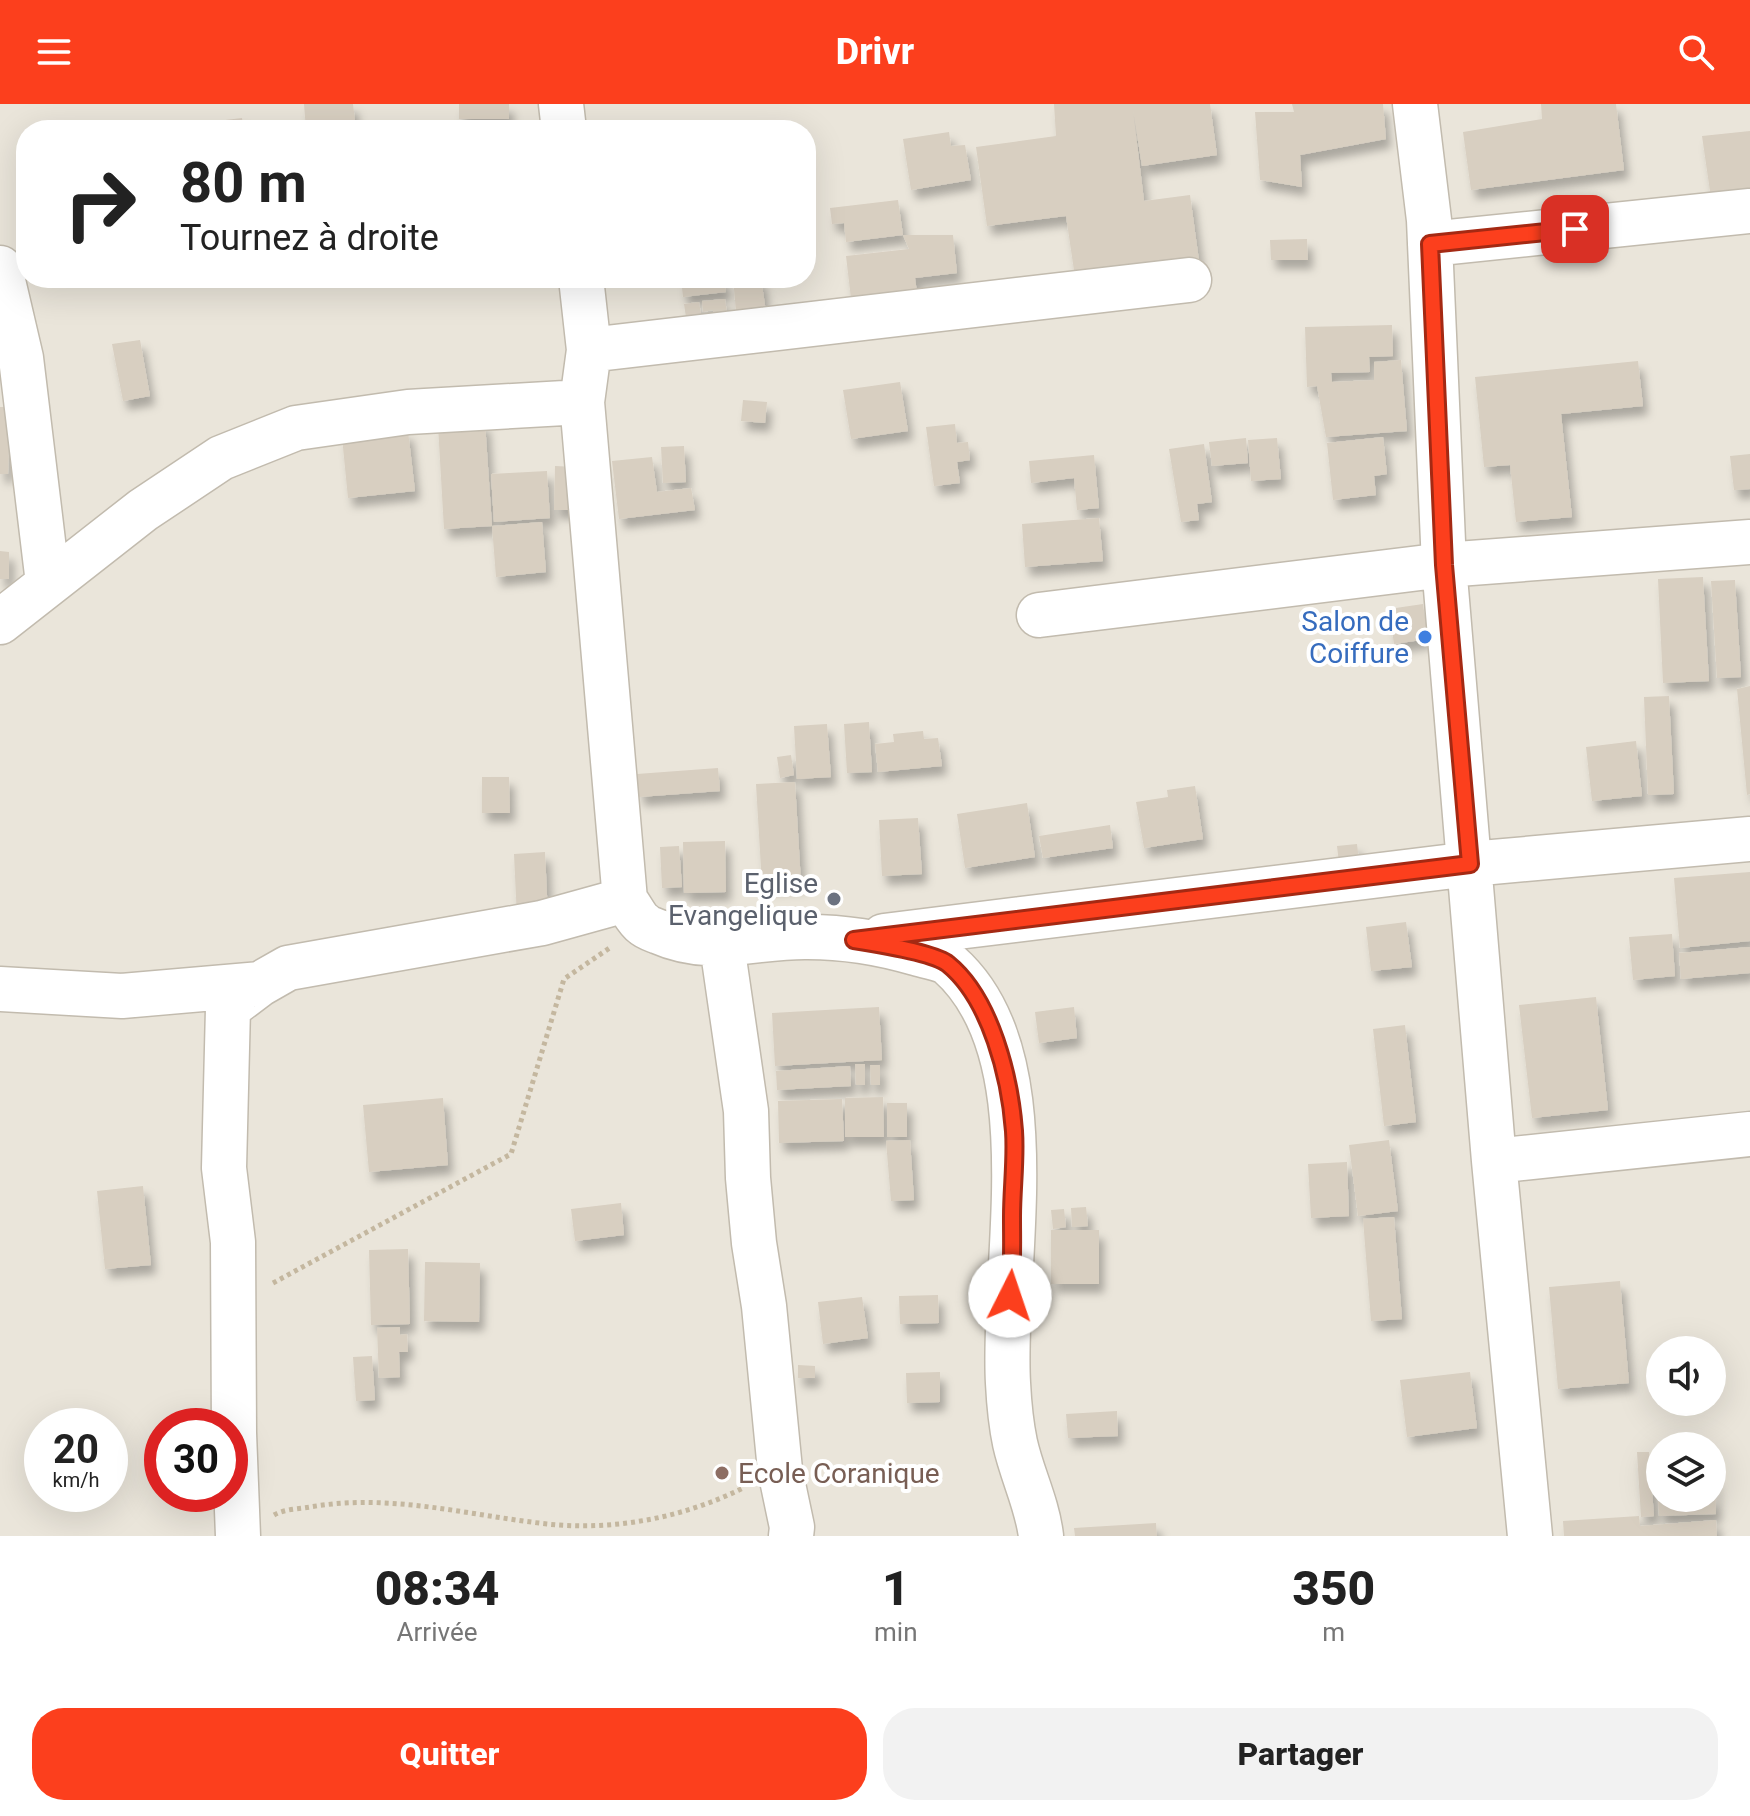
<!DOCTYPE html>
<html lang="fr">
<meta charset="utf-8">
<style>
body{margin:0;font-family:Roboto,sans-serif;background:#f2f2f2;color:#222;height:100vh;display:flex;flex-direction:column;font-size:30px;white-space:nowrap}
*{box-sizing:border-box;margin:0}
p{font-size:26px;color:#767676}
.icon{flex:none;width:44px;height:44px;fill:none;stroke:currentColor;stroke-width:2;stroke-linecap:round;stroke-linejoin:round}
.map{position:relative;height:1432px;overflow:hidden}
.panel{display:flex;flex-direction:column;background:#fff;flex:1}
.panel>*{flex:none}
.banner{position:absolute;left:16px;top:16px;width:800px;height:168px;border-radius:32px;box-shadow:0 8px 32px #0002;background:#fff;color:#222;overflow:hidden}
.tools{position:absolute;left:1646px;top:1232px;display:grid;gap:16px}
.tools a{display:grid;place-items:center;width:80px;height:80px;border-radius:50%;background:#fff;box-shadow:0 8px 32px #0002;font-size:40px}
.speed{position:absolute;left:24px;top:1304px;display:flex;gap:16px;font-size:40px;font-weight:700;text-align:center}
.speed>*{display:grid;place-content:center;width:104px;height:104px;border-radius:50%;background:#fff;box-shadow:0 8px 32px #0002;line-height:1}
.speed small{font-size:20px;font-weight:400}
.speed .limit{border:12px solid #d22;background:#fff;color:#111}
.pin{position:absolute;display:grid;place-items:center;width:68px;height:68px;color:#fff;margin:-34px;border-radius:16px;box-shadow:0 4px 12px #0006}
.me{position:absolute;width:88px;margin:-44px;rotate:4deg;stroke-linejoin:round;filter:drop-shadow(0 0 6px #0008)}
.turn{display:flex;align-items:center;gap:28px;height:168px;padding:0 32px;font-size:36px}
.turn .icon{width:104px;height:104px;stroke-width:2.5}
.turn b{display:block;font-size:56px;line-height:68px}
.eta{display:flex;justify-content:space-evenly;align-items:center;height:136px;text-align:center}
.eta b{font-size:48px;font-weight:800;line-height:56px}
.cta{display:flex;gap:16px;margin-top:auto;padding:16px 32px}
.cta a{flex:1;height:92px;border-radius:32px;background:#fc3f1d;color:#fff;font-size:32px;font-weight:800;line-height:92px;text-align:center}
.cta a+a{background:#f2f2f2;color:#222}
header{display:flex;justify-content:space-between;align-items:center;height:104px;padding:0 32px;background:#fc3f1d;color:#fff;font-size:36px;font-weight:800}
.map>svg:first-child{display:block}
</style>
<header><svg class="icon" aria-label="menu" viewBox="0 0 24 24"><path d="M4 6h16M4 12h16M4 18h16"/></svg>Drivr<svg class="icon" aria-label="search" viewBox="0 0 24 24"><circle cx="10" cy="10" r="6"/><path d="M15 15l6 6"/></svg></header>
<div class="map">
<svg width="1750" height="1432" viewBox="0 0 1750 1432">
<defs>
<filter id="shadow"><feDropShadow dx="5" dy="9" stdDeviation="4" flood-color="#0004"/></filter>
</defs>
<rect width="100%" height="100%" fill="#f6f3ec"/>
<path fill="#eae5da" fill-rule="evenodd" d="M0,0H1750V1432H0ZM26,26H806V174H26ZM1660,1246H1712V1298H1660ZM42,1322H110V1390H42ZM162,1322H230V1390H162ZM1660,1342H1712V1394H1660Z"/>
<path fill="#d8cfc1" filter="url(#shadow)" d="M304,0H353L356,26H306Z
M459,0H509V15H459Z
M1054,0H1210L1217,51L1142,62L1133,6L1144,97L1190,91L1200,164L1076,180L1066,112L987,122L976,43L1056,32Z
M1292,0H1383L1386,35L1300,51L1302,83L1260,76L1255,8H1294Z
M1541,0H1616L1624,66L1471,86L1463,28L1542,15Z
M242,14L244,26H201L200,19Z
M471,19H518V26H471Z
M1750,27V90L1711,94L1702,32Z
M949,28L951,42L965,41L971,76L911,86L903,35Z
M898,96L903,131H953L957,169L915,174L918,196L852,203L846,152L909,145L903,131L846,138L844,119L832,120L830,104Z
M1307,135L1308,156H1271L1270,136Z
M681,174H724L726,188L683,193Z
M733,174H761L767,215L737,218Z
M725,195L728,217L714,214L713,206L703,208L702,197Z
M699,198L702,217L687,220L684,200Z
M1392,221L1393,252L1369,253L1370,268L1331,269L1332,278L1374,276V258L1401,256L1407,327L1326,333L1317,282L1307,283L1305,223Z
M140,236L150,292L123,297L112,240Z
M1638,257L1643,302L1561,310L1572,413L1516,418L1510,361L1484,363L1475,273Z
M900,278L908,327L851,335L843,286Z
M743,296L767,298L765,319L741,317Z
M0,303H10L8,370H0Z
M485,318L492,422L542,418L546,468L496,473L492,422L444,425L438,321Z
M955,320L957,339L968,338L970,356L957,358L960,379L934,382L926,323Z
M408,327L415,387L348,394L342,333Z
M1383,333L1387,370L1374,372L1376,391L1333,396L1327,339Z
M1246,334L1248,359L1212,362L1209,338Z
M1277,334L1281,375L1251,377L1248,336Z
M1204,340L1212,398L1197,400L1199,416L1181,418L1169,345Z
M684,342L686,378L663,379L661,343Z
M1750,350V385L1734,386L1730,352Z
M1094,351L1099,404L1077,406L1074,374L1031,379L1029,357Z
M652,353L657,388L691,384L695,406L619,415L612,357Z
M555,362L575,363L574,406H554Z
M547,367L550,414L494,418L491,370Z
M1099,414L1103,457L1025,463L1022,420Z
M0,447L9,448V475H0Z
M1703,473L1709,577L1663,579L1658,475Z
M1735,476L1741,573L1717,574L1711,477Z
M1423,500L1428,535L1394,540L1389,505Z
M1750,582V690L1747,691L1737,585Z
M1669,592L1674,690L1648,691L1644,593Z
M869,618L872,668L847,669L844,620Z
M827,620L831,673L797,675L794,622Z
M923,627L924,635L938,634L942,662L878,668L875,640L894,638L893,630Z
M1636,637L1642,692L1592,697L1586,643Z
M791,651L794,671L780,674L777,653Z
M718,664L720,687L639,693L637,670Z
M482,673H509L510,709H482Z
M795,678L801,779L762,781L756,680Z
M1195,682L1203,735L1144,744L1136,698L1168,693L1167,686Z
M1027,699L1035,753L965,764L957,710Z
M918,714L922,770L882,772L879,716Z
M1110,721L1113,744L1043,754L1039,732Z
M725,737L726,788L684,789L683,738Z
M1357,740L1359,757L1339,759L1337,742Z
M679,742L682,783L662,784L660,743Z
M545,748L548,812L517,814L514,750Z
M1750,768V837L1680,844L1674,774Z
M1406,818L1412,863L1371,867L1366,823Z
M1672,830L1675,872L1633,876L1629,833Z
M1750,843V869L1681,875L1679,849Z
M1596,893L1608,1006L1532,1014L1519,901Z
M879,903L882,956L775,962L772,909Z
M1074,903L1077,934L1039,939L1035,908Z
M1405,921L1416,1018L1384,1022L1373,925Z
M855,960H865V981H856Z
M870,961H880V981H871Z
M850,962L851,982L777,986L776,967Z
M883,993L884,1033H845V994Z
M443,994L448,1061L369,1068L363,1001Z
M842,995L844,1037L779,1039L778,997Z
M887,999H907V1033H887Z
M910,1036L914,1096L891,1097L886,1037Z
M1389,1036L1398,1107L1358,1112L1349,1041Z
M1347,1058L1349,1112L1311,1114L1308,1060Z
M143,1082L151,1161L105,1165L97,1087Z
M621,1099L624,1131L575,1137L571,1105Z
M1086,1103L1088,1122L1072,1123L1071,1104Z
M1064,1105L1066,1123L1053,1125L1051,1106Z
M1394,1113L1402,1215L1371,1217L1363,1115Z
M1051,1126H1099V1180H1051Z
M408,1145L410,1220L371,1221L369,1146Z
M425,1158L480,1159L479,1218L424,1217Z
M1620,1177L1629,1279L1558,1285L1549,1183Z
M938,1191L939,1219L900,1220L899,1192Z
M862,1193L868,1234L823,1240L818,1198Z
M400,1223V1231L407,1230L408,1248H399L400,1273L379,1274L377,1224Z
M372,1252L375,1296L356,1297L353,1253Z
M798,1261L815,1262V1274H798Z
M940,1268V1298L907,1299L906,1269Z
M1470,1268L1477,1324L1407,1333L1400,1276Z
M1117,1307L1118,1332L1068,1334L1066,1310Z
M1637,1348H1649L1654,1412L1641,1413Z
M1712,1374H1715L1716,1410L1659,1412L1658,1394H1712Z
M1639,1412L1640,1422L1716,1416L1717,1432H1564L1563,1417Z
M1156,1419L1157,1432H1075L1074,1424Z"/>
<g fill="none" stroke-linecap="round" stroke-linejoin="round">
<defs>
<path id="minor" d="M561,0L564,26
M1415,0L1429,116L1444,461L1494,1057L1530,1432
M1430,140L1750,107
M0,164L21,254L48,479
M581,174L589,246L582,298L625,796C631,803 636,815 643,820C647,824 654,826 659,828C711,851 754,832 808,833C844,833 881,839 915,849C925,852 941,854 949,860C1051,950 1001,1159 1008,1279C1009,1299 1011,1320 1015,1339C1022,1371 1037,1399 1041,1432
M589,246L1189,176
M1039,511L1444,461L1750,438
M0,518L143,406L221,354L296,324L408,308L582,298
M884,832L1470,760L1750,735
M722,841L746,1007L748,1074L754,1139L764,1202L780,1366L792,1423L791,1432
M0,885L122,892L260,880
M1494,1057L1750,1030
M238,1432L234,1329L233,1138L224,1064L228,904L260,880L288,864L542,819L625,796"/>
</defs>
<use href="#minor" stroke="#c2bbae" stroke-width="47"/>
<path stroke="#c4b79f" stroke-width="5" stroke-dasharray="4 4" stroke-linecap="butt" d="M273,1179L511,1050L564,875L611,843
M274,1411C284,1405 298,1405 310,1403C391,1389 466,1411 547,1420C613,1427 683,1414 743,1384"/>
<use href="#minor" stroke="#fff" stroke-width="44"/>
</g>
<g fill="none" stroke-linecap="round" stroke-linejoin="round">
<defs>
<path id="route" d="M1010,1192C1013,1165 1012,1139 1012,1113C1012,1084 1016,1055 1014,1027C1010,974 991,895 948,860C935,849 873,839 854,836L1470,760L1444,461L1430,140L1575,125"/>
</defs>
<use href="#route" stroke="#a42913" stroke-width="20"/>
<use href="#route" stroke="#fc3f1d" stroke-width="14"/>
</g>
<circle fill="#3f7fe0" stroke="#fff" stroke-width="3" cx="1425" cy="533" r="8"/>
<circle fill="#6b7280" stroke="#fff" stroke-width="3" cx="834" cy="795" r="8"/>
<circle fill="#8d6e63" stroke="#fff" stroke-width="3" cx="722" cy="1369" r="8"/>
<g text-anchor="middle" stroke-width="8" stroke-linejoin="round" paint-order="stroke">
<g font-size="28" fill="#366cbe" stroke="#fff" text-anchor="end">
<text x="1409" y="527">Salon de<tspan x="1409" dy="32">Coiffure</tspan></text>
</g>
<g font-size="28" fill="#5b616d" stroke="#fff" text-anchor="end">
<text x="818" y="789">Eglise<tspan x="818" dy="32">Evangelique</tspan></text>
</g>
<g font-size="28" fill="#785e54" stroke="#fff" text-anchor="start">
<text x="738" y="1379">Ecole Coranique</text>
</g>
</g>
</svg>
<div class="tools">
<a><svg class="icon" aria-label="sound" viewBox="0 0 24 24"><path d="M4 9h4l5-4v14l-5-4H4zM17 9q2 3 0 6"/></svg></a>
<a><svg class="icon" aria-label="layers" viewBox="0 0 24 24"><path d="M12 4l9 5-9 5-9-5zM3 14l9 5 9-5"/></svg></a>
</div>
<div class="speed"><div>20<small>km/h</small></div><div class="limit">30</div></div>
<div class="pin" style="left:1575px;top:125px;background:#d93025"><svg class="icon" aria-label="arrive" viewBox="0 0 24 24"><path d="M6 21V4h12l-3 4 3 4H6"/></svg></div>
<svg class="me" style="left:1010px;top:1192px" viewBox="-20 -20 40 40"><circle r="19" fill="#fff"/><path d="M0-13L10 11 0 6-10 11z" fill="#fc3f1d"/></svg>
<div class="banner">
<div class="turn"><svg class="icon" aria-label="right" viewBox="0 0 24 24"><path d="M7 20v-9h11M14 6l5 5-5 5"/></svg><div><b>80 m</b>Tournez à droite</div></div>
</div>
</div>
<section class="panel">
<div class="eta">
<div><b>08:34</b><p>Arrivée</p></div>
<div><b>1</b><p>min</p></div>
<div><b>350</b><p>m</p></div>
</div>
<div class="cta"><a>Quitter</a><a>Partager</a></div>
</section>
